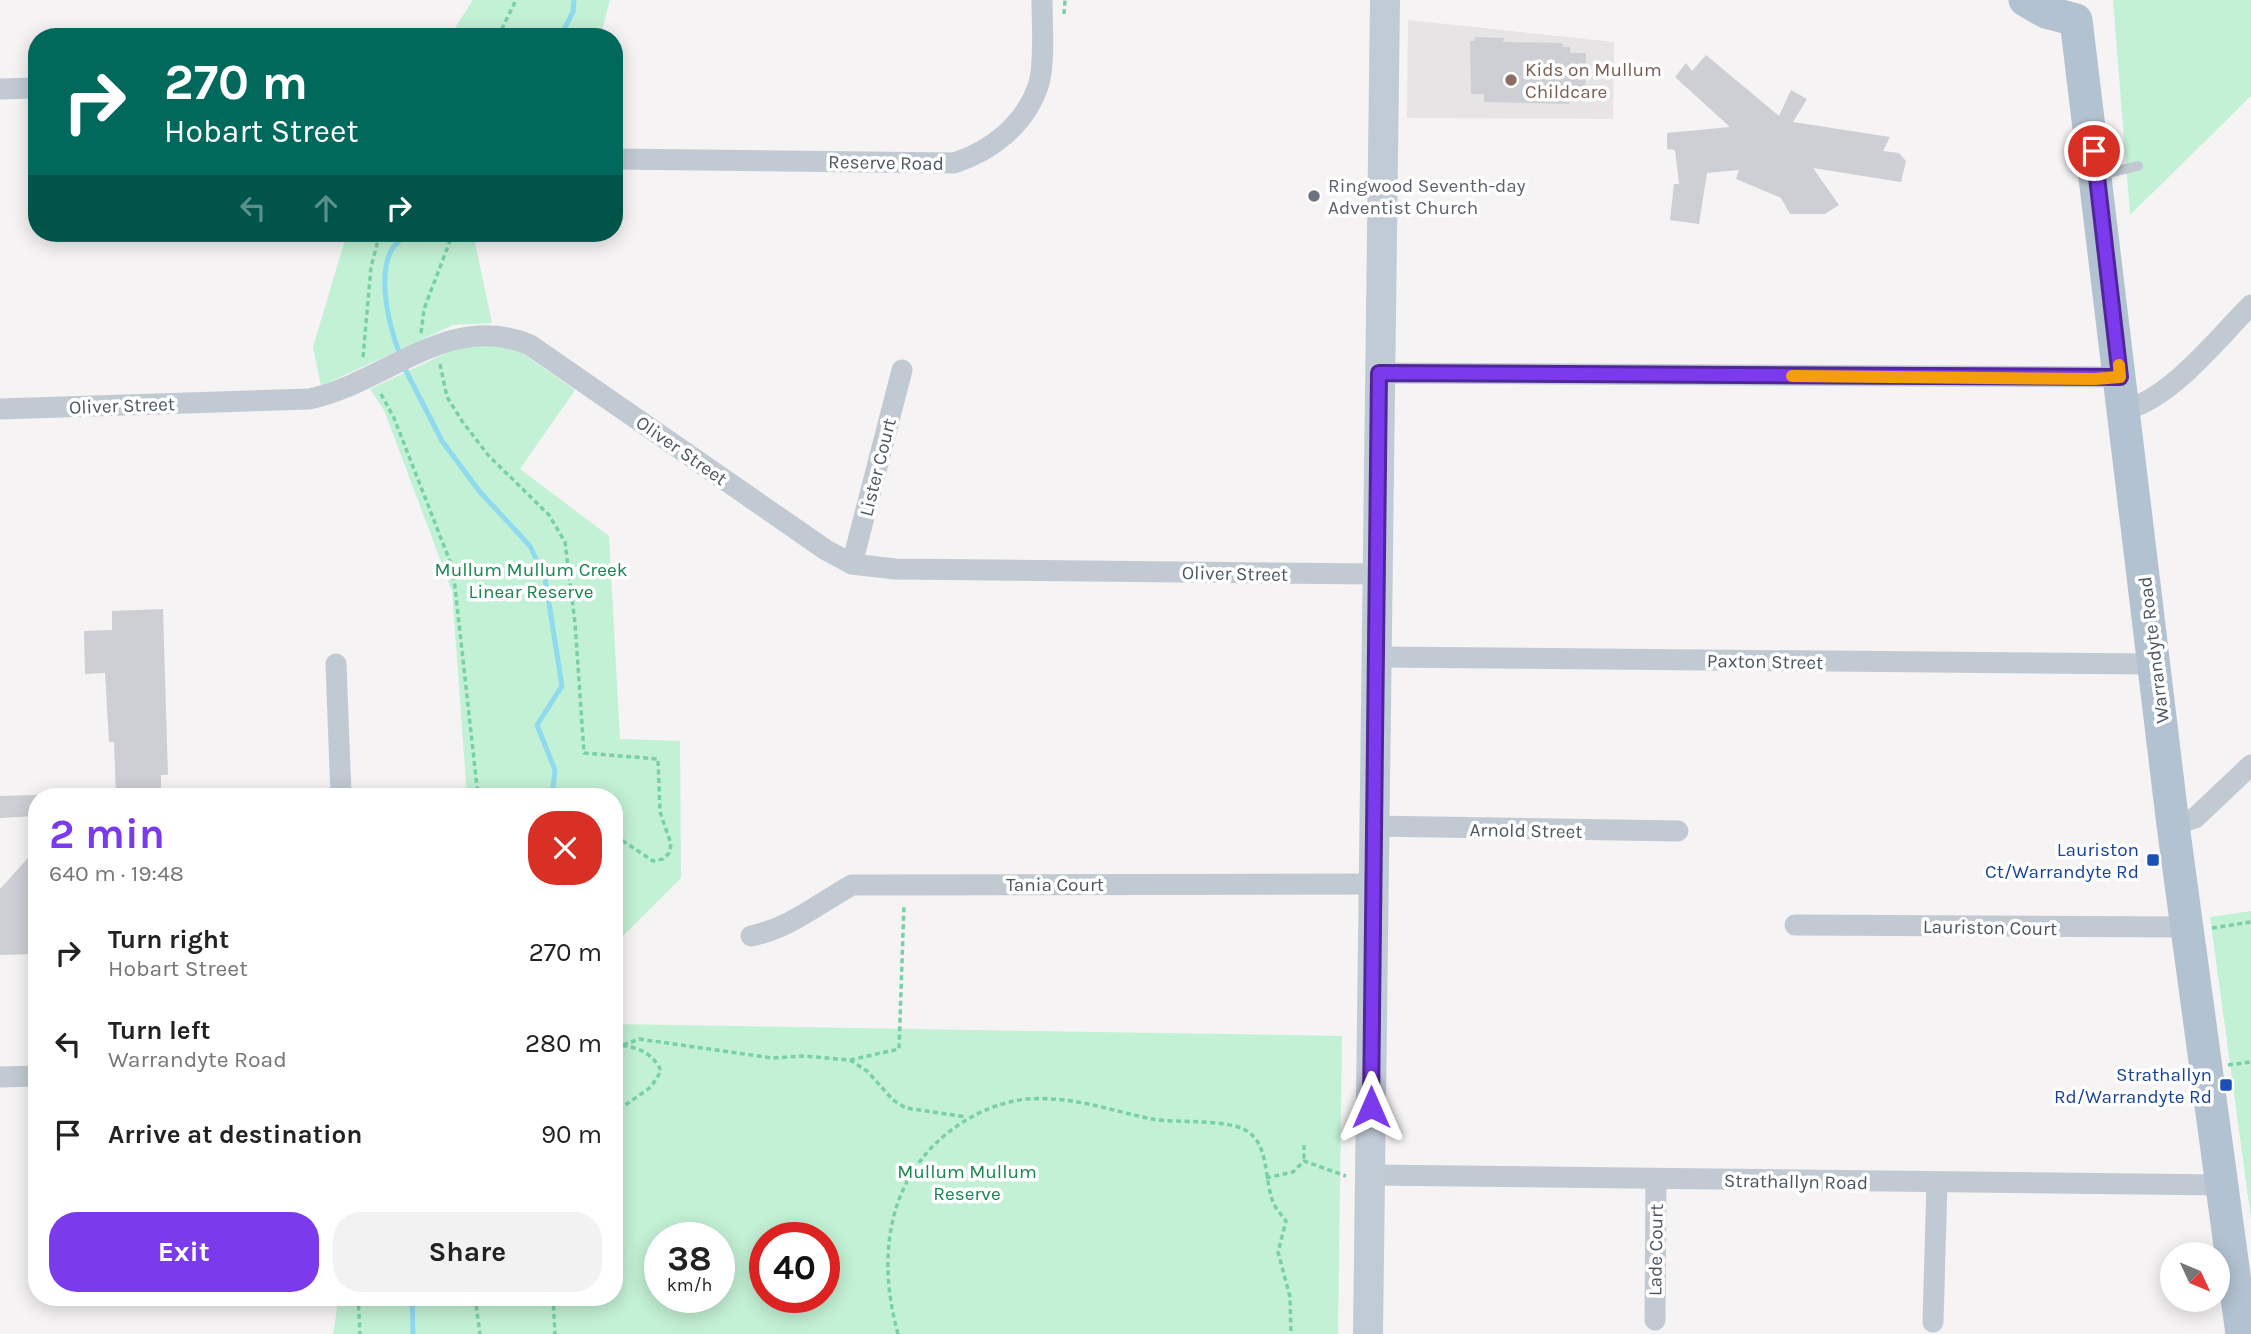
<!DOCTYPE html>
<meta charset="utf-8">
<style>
body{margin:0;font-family:Karla,sans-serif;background:#f2f2f2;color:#222;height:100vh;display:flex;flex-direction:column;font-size:26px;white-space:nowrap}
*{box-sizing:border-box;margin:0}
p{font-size:23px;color:#767676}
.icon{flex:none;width:38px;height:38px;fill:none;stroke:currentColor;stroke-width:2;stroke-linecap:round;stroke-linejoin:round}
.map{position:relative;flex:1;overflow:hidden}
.side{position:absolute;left:28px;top:788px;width:595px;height:518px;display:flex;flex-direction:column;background:#fff;border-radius:28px;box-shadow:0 4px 18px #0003}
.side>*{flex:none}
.top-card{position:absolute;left:28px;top:28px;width:595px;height:214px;border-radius:28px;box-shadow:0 4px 18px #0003;background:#00695c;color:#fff;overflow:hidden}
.needle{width:46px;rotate:134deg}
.controls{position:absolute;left:2160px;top:1242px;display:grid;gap:14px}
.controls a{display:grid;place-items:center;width:70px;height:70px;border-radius:50%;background:#fff;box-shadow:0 4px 18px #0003;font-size:35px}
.speed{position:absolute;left:644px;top:1222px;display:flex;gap:14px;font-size:35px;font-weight:700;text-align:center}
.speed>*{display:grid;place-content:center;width:91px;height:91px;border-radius:50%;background:#fff;box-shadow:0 4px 18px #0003;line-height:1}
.speed small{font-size:18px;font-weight:400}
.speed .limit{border:10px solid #d22;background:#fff;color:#111}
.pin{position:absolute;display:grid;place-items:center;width:60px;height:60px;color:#fff;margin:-30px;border:4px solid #fff;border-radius:50%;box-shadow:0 2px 7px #0007}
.me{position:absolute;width:77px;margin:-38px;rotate:0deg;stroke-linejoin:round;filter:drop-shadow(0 0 5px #0008)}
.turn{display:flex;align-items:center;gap:24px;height:147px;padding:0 21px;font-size:32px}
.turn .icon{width:91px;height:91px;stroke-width:2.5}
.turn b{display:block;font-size:49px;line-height:60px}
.lanes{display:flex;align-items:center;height:66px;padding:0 21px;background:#0003;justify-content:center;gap:35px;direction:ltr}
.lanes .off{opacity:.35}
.round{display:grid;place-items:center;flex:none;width:74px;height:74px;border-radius:28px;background:#f2f2f2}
.overview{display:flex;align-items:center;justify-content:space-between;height:119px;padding:0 21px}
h1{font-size:42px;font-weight:700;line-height:52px;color:#7c3aed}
.button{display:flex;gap:14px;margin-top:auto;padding:14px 21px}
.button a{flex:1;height:80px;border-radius:28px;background:#7c3aed;color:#fff;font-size:28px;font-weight:700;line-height:80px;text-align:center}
.button a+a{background:#f2f2f2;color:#222}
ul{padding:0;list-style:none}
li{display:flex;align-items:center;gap:21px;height:91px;padding:0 21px}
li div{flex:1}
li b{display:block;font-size:26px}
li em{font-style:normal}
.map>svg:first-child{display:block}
</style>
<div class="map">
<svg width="2251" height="1334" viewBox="0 0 2251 1334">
<rect width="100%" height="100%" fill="#f5f3f3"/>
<path fill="#e6e4e5" d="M1408,20L1614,42L1613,119L1407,118Z"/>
<path fill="#c3f1d5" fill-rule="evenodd" d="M473,0H610L600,37H449Z
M2113,0H2251V96L2130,215Z
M347,233H473L492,323L453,325L321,386L313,347Z
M495,344L522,353L575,390L520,469L609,536L620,739L680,741L681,878L614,945V796H467L452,591L384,410L370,389L457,348Z
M2251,911V1218L2210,917Z
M614,1024L1342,1036L1338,1334H333L339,1297H614ZM660,1237H719V1297H660ZM824,1237V1297H765V1237Z"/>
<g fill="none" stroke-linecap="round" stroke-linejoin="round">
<path stroke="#90daee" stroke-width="5" d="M560,37L573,12L574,0
M401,357C390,330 376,277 392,249C396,243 403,238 408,233
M404,367L442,441L480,492L530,546L545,578L562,686L537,725L555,770L552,796
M412,1297L413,1334"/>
</g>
<path fill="#cdcfd5" d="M1475,37L1504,38L1503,42L1562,43L1563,47H1570V53H1586L1585,100L1569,99V104L1484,102V94H1471L1470,41H1475Z
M1706,55L1779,116L1791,90L1807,99L1793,122L1890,137L1883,151L1899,153L1906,161L1901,182L1813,168L1839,205L1825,214H1790L1781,198L1736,179L1739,170L1707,173L1699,224L1670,220L1674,184H1679L1675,150L1667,149V133L1730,127L1675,77L1686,63L1692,71Z
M163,609L168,775H161V796H116L114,742H109L105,673L85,674L84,631L112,630V611Z
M37,795V816L0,818V796Z
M37,848V954L0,955V889Z"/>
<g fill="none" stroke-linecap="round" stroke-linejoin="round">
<path stroke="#7ad0a6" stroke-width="3.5" stroke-dasharray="5 3.5" stroke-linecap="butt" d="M1064,14L1065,0
M498,37L516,0
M421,333L424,309L453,233
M363,357L371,267L380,233
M440,364L447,397L462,421L488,455L549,515L565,542L575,623L584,753L658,759L660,812L671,844L669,853L663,859L653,861L614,835
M381,394L394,418L453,569L478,796
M2212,928L2251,922
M614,1045C634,1045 654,1053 661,1071L651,1087L614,1113
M623,1045L639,1039L772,1058L805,1056L850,1060L867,1071L893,1100L906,1108L966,1117
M850,1060L899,1049L904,904
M2228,1065L2251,1062
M1304,1145V1161
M1266,1178L1293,1172L1304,1161L1346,1176
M358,1297L360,1334
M475,1297L480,1334
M553,1297L555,1334
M898,1334C878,1262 885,1185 945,1135C968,1116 997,1102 1027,1099C1074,1096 1108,1110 1152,1119C1176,1124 1233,1117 1251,1134C1268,1149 1265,1178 1272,1199C1274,1207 1281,1214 1286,1221L1278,1252L1290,1297L1291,1334"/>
<path stroke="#c1cad2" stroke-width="10" d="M2100,175L2138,166"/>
<path stroke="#c1cad2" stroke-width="21" d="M0,89L37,88
M614,159L954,163C992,151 1027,123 1039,83C1045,61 1042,24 1042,0
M1379,373L2120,377
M0,409L309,399C386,383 449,310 530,345L826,550L852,564L895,569L1377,574
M2124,410C2171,399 2217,339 2251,305
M852,564L902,370
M1376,657L2154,664
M336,664L341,796
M2173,825L2195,818L2251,765
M1373,826L1678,831
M1795,925L2186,927
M751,936C790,928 818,904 852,885L1372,884
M0,1077L37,1076
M1370,1175L2222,1185
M1655,1320L1656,1179
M1933,1322L1937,1182"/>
<path stroke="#c1cbd6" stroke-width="30" d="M1368,1334L1385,0"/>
<path stroke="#b3c2d1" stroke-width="33" d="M2025,0L2046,12L2076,20L2173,825L2242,1334"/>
</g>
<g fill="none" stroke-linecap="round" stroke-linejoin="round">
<defs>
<path id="route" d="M1371,1107L1379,373L2120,377L2094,151"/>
</defs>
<use href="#route" stroke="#51269a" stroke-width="18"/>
<use href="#route" stroke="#7c3aed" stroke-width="12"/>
<path stroke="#f59e0b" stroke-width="12" d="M1792,376L2095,379L2120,377L2119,365"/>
</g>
<circle fill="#8d6e63" stroke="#fff" stroke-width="2.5" cx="1511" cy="80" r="7"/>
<circle fill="#6b7280" stroke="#fff" stroke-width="2.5" cx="1314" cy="196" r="7"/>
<g fill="#1a4fb4" stroke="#fff" stroke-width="2.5">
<rect x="2146" y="853" width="14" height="14" rx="3.5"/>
<rect x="2219" y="1078" width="14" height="14" rx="3.5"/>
</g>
<g text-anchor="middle" stroke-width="7" stroke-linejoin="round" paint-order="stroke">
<g font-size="19" fill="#785e54" stroke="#fff" text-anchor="start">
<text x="1525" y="76">Kids on Mullum<tspan x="1525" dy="22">Childcare</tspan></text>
</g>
<g font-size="19" fill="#4a5661" stroke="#fff">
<text transform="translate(886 162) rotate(1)" y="7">Reserve Road</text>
<text transform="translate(122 405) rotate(-2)" y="7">Oliver Street</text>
<text transform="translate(682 450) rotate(35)" y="7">Oliver Street</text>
<text transform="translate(877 467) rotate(-76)" y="7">Lister Court</text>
<text transform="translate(1235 573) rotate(1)" y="7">Oliver Street</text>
<text transform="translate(2153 650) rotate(-97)" y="7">Warrandyte Road</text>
<text transform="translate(1765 661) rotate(1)" y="7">Paxton Street</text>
<text transform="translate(1526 830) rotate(1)" y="7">Arnold Street</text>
<text x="1055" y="891">Tania Court</text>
<text transform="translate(1990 927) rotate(1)" y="7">Lauriston Court</text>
<text transform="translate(1796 1181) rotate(1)" y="7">Strathallyn Road</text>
<text transform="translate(1655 1250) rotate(-89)" y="7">Lade Court</text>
</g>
<g font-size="19" fill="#5b616d" stroke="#fff" text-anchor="start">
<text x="1328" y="192">Ringwood Seventh-day<tspan x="1328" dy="22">Adventist Church</tspan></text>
</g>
<g font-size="19" fill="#17864f" stroke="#fff">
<text x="531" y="576">Mullum Mullum Creek<tspan x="531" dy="22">Linear Reserve</tspan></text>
<text x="967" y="1178">Mullum Mullum<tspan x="967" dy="22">Reserve</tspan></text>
</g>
<g font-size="19" fill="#164399" stroke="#fff" text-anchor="end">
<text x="2139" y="856">Lauriston<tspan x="2139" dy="22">Ct/Warrandyte Rd</tspan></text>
<text x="2212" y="1081">Strathallyn<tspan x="2212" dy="22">Rd/Warrandyte Rd</tspan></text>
</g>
</g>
</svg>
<div class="controls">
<a><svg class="needle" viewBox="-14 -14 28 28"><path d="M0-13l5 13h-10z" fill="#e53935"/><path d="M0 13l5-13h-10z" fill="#767676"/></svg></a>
</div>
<div class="speed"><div>38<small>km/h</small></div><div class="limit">40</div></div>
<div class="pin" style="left:2094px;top:151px;background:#d93025"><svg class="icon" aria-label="arrive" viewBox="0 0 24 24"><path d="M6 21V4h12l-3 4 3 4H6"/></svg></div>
<svg class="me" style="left:1371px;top:1107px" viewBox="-20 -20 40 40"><path d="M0-17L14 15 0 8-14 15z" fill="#7c3aed" stroke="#fff" stroke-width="4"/></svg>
<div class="top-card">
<div class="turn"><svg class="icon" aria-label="right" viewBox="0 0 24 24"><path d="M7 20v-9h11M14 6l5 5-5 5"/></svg><div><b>270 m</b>Hobart Street</div></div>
<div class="lanes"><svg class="icon off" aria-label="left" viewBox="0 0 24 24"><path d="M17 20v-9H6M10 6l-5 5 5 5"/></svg><svg class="icon off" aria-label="ahead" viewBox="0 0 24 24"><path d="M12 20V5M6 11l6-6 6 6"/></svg><svg class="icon" aria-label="right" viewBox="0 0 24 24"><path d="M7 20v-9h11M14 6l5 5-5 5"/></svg></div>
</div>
<section class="side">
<div class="overview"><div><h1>2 min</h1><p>640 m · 19:48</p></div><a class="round" style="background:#d93025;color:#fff"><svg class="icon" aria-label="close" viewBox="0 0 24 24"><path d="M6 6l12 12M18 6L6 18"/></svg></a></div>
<ul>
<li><svg class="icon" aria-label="right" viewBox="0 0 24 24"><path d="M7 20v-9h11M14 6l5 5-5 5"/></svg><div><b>Turn right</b><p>Hobart Street</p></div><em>270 m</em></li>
<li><svg class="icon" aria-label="left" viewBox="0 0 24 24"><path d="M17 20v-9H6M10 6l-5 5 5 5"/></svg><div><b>Turn left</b><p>Warrandyte Road</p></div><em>280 m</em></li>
<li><svg class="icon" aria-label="arrive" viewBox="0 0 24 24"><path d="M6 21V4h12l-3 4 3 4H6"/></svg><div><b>Arrive at destination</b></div><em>90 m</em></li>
</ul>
<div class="button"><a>Exit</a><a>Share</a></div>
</section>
</div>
